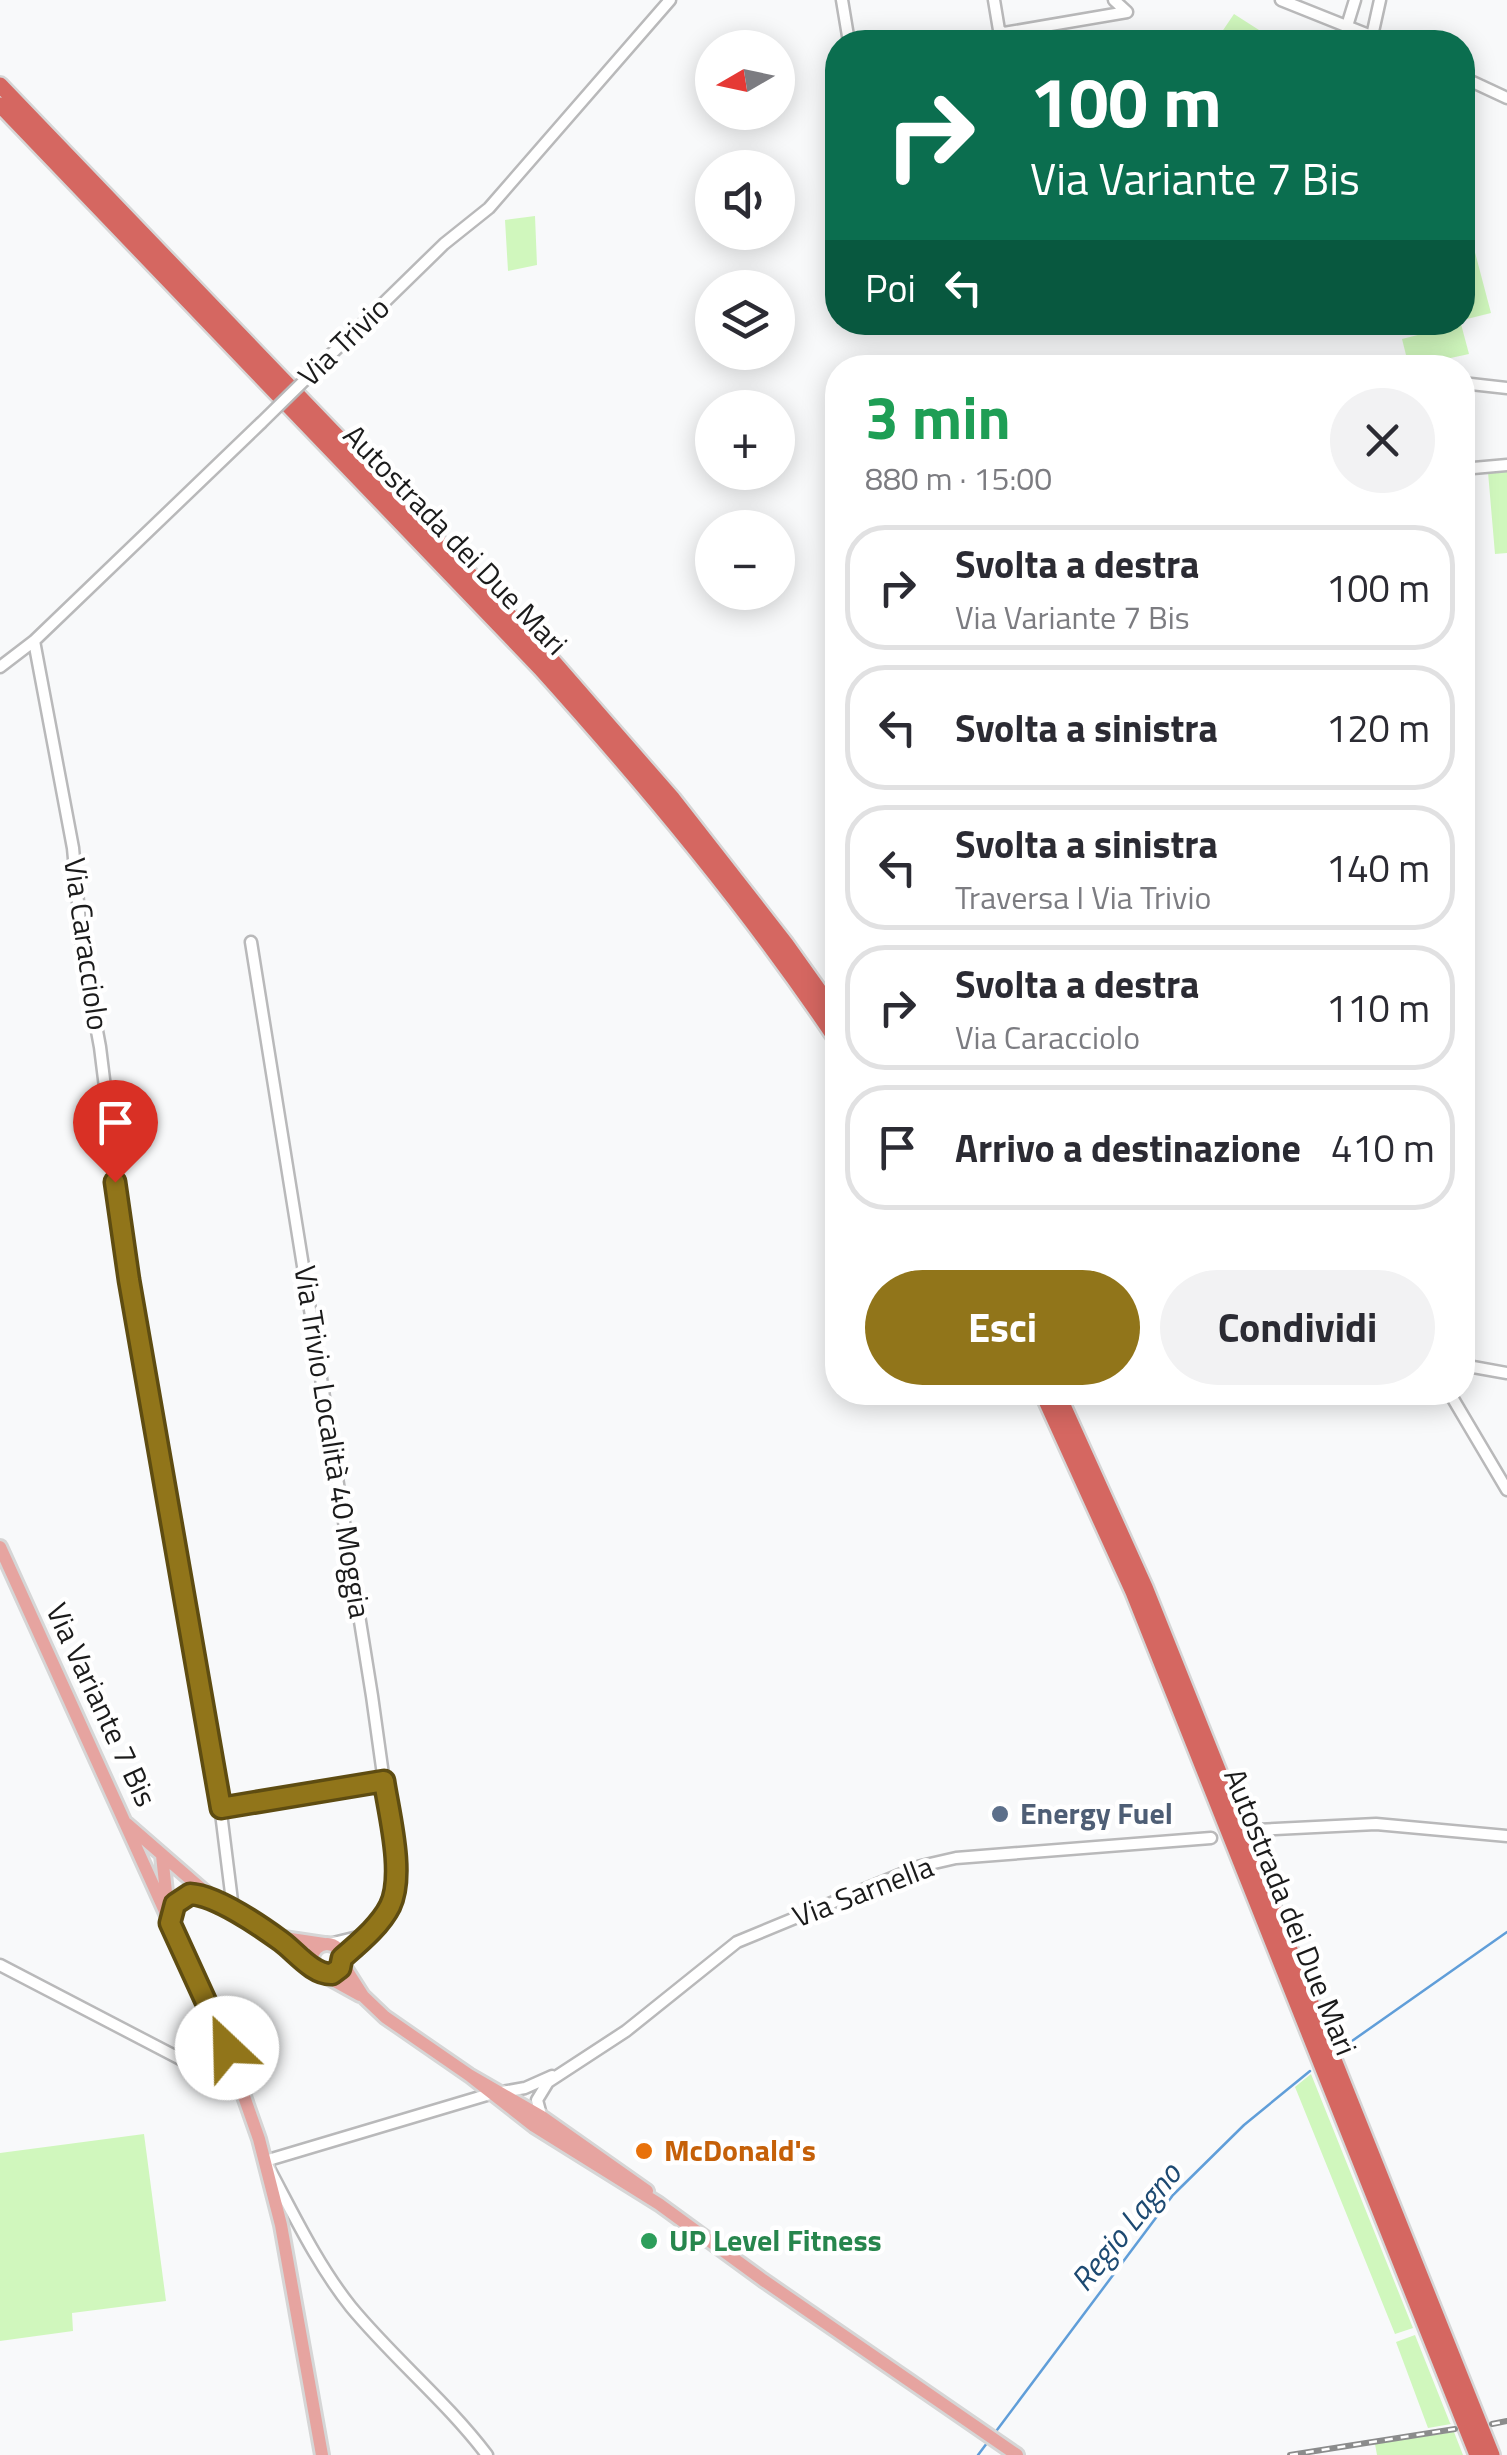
<!DOCTYPE html>
<html lang="it">
<meta charset="utf-8">
<style>
body{margin:0;font-family:"Titillium Web",sans-serif;background:#f2f2f3;color:#2b2b33;height:100vh;display:flex;flex-direction:column;font-size:38px;white-space:nowrap}
*{box-sizing:border-box;margin:0}
p{font-size:32px;color:#7c7c81}
.icon{flex:none;width:55px;height:55px;fill:none;stroke:currentColor;stroke-width:2;stroke-linecap:round;stroke-linejoin:round}
.map{position:relative;flex:1;overflow:hidden}
.sheet{position:absolute;left:825px;top:355px;width:650px;height:1050px;display:flex;flex-direction:column;background:#fff;border-radius:40px;box-shadow:0 5px 25px #0003}
.sheet>*{flex:none}
.top-card{position:absolute;left:825px;top:30px;width:650px;height:305px;border-radius:40px;box-shadow:0 5px 25px #0003;background:#0b6e4f;color:#fff;overflow:hidden}
.needle{width:65px;rotate:261deg}
.fabs{position:absolute;left:695px;top:30px;display:grid;gap:20px}
.fabs a{display:grid;place-items:center;width:100px;height:100px;border-radius:50%;background:#fff;box-shadow:0 5px 25px #0003;font-size:50px}
.pin{position:absolute;display:grid;place-items:center;width:85px;height:85px;color:#fff;margin:-102px -42px;border-radius:50% 50% 50% 0;rotate:-45deg;box-shadow:0 0 10px #0007}
.pin .icon{rotate:45deg}
.me{position:absolute;width:110px;margin:-55px;rotate:336deg;stroke-linejoin:round;filter:drop-shadow(0 0 8px #0008)}
.turn{display:flex;align-items:center;gap:35px;height:210px;padding:0 40px;font-size:45px}
.turn .icon{width:130px;height:130px;stroke-width:2.5}
.turn b{display:block;font-size:70px;line-height:85px}
.then{display:flex;align-items:center;height:95px;padding:0 40px;background:#0003;gap:20px;font-size:38px}
.round{display:grid;place-items:center;flex:none;width:105px;height:105px;border-radius:52px;background:#f2f2f3}
.summary{display:flex;align-items:center;justify-content:space-between;height:170px;padding:0 40px}
h1{font-size:60px;font-weight:700;line-height:75px;color:#1e9e55}
.action{display:flex;gap:20px;margin-top:auto;padding:20px 40px}
.action a{flex:1;height:115px;border-radius:60px;background:#91751a;color:#fff;font-size:40px;font-weight:700;line-height:115px;text-align:center}
.action a+a{background:#f2f2f3;color:#2b2b33}
ul{padding:0;list-style:none}
li{display:flex;align-items:center;gap:30px;height:125px;margin:0 20px 15px;padding:0 20px;border:5px solid #e1e1e2;border-radius:40px}
li div{flex:1}
li b{display:block;font-size:38px}
li em{font-style:normal}
.map>svg:first-child{display:block}
</style>
<div class="map">
<svg width="1507" height="2455" viewBox="0 0 1507 2455">
<rect width="100%" height="100%" fill="#f8f9fa"/>
<path fill="#d0f7bd" d="M1234,14L1259,30L1251,42H1215Z
M1462,203L1491,313L1463,320H1462Z
M535,216L537,265L508,271L505,220Z
M1461,324L1469,354L1409,367L1402,339Z
M1507,470V553L1495,554L1488,472Z
M1311,2074L1413,2328L1395,2334L1295,2087Z
M144,2134L166,2301L72,2313L73,2331L0,2341V2153Z
M1415,2335L1450,2423L1451,2424L1428,2428L1396,2342Z
M1454,2432L1463,2455H1377L1375,2444Z"/>
<g fill="none" stroke-linecap="round" stroke-linejoin="round">
<path stroke="#609ed9" stroke-width="2.5" d="M1342,2048L1507,1932
M997,2430L1173,2195L1244,2125L1310,2071
M978,2455L987,2443"/>
<defs>
<path id="minor" d="M842,0L849,42
M994,0L999,30L1004,33L1127,12
M1114,0L1127,12
M1281,0L1386,42
M1347,26L1355,0
M1372,36L1380,0
M1462,77L1507,98
M314,371L444,244L489,208L670,0
M1462,383L1507,388
M1462,469L1507,465
M34,641L73,848L83,956L100,1047L129,1281L215,1765L232,1901
M0,667L34,641L261,423
M251,942L372,1696L396,1868C398,1909 370,1932 343,1958
M1462,1365L1507,1373
M1449,1392L1507,1490
M221,1808L384,1781
M1257,1830L1376,1824L1507,1836
M329,1944L366,1935
M0,1965L242,2091
M502,2092L525,2088L552,2076
M541,2115L537,2100L548,2082L626,2031L737,1942L921,1866L956,1858L1211,1838
M487,2455C446,2401 394,2359 351,2307C316,2263 292,2211 265,2161L490,2094"/>
<path id="major" d="M0,1547L227,2048L259,2139L281,2225L322,2455
M127,1824L212,1898L277,1937L315,1968
M162,1855L168,1911
M172,1916L181,1897L190,1894L209,1897
M277,1937L324,1944
M312 1959a15 15 0 1 1 30 0a15 15 0 1 1-30 0Z
M342,1963L363,1996L385,2017L469,2075L542,2117L647,2191
M322,1974L360,1995
M469,2075L534,2126L659,2204L763,2280L1017,2455"/>
<path id="highway" d="M0,85L551,659L673,799L786,944L838,1017
M0,105L540,668C647,787 749,909 838,1042
M1042,1392L1133,1592L1477,2455
M1057,1392L1145,1587L1492,2455"/>
</defs>
<use href="#minor" stroke="#b9b9ba" stroke-width="15"/>
<use href="#major" stroke="#d6d6d6" stroke-width="18"/>
<use href="#highway" stroke="#d6d6d6" stroke-width="20"/>
<use href="#minor" stroke="#fff" stroke-width="10"/>
<use href="#major" stroke="#e6a4a0" stroke-width="12"/>
<use href="#highway" stroke="#d56761" stroke-width="15"/>
<defs>
<path id="rail" d="M1492,2424L1507,2421
M1290,2455L1455,2429"/>
</defs>
<use href="#rail" stroke="#8b8c8c" stroke-width="6"/>
<use href="#rail" stroke="#fff" stroke-width="2.5" stroke-dasharray="8" stroke-linecap="butt"/>
<defs>
<path id="minor-bridge" d="M261,423L314,371"/>
</defs>
<use href="#minor-bridge" stroke="#b9b9ba" stroke-width="15" stroke-linecap="butt"/>
<use href="#minor-bridge" stroke="#fff" stroke-width="10"/>
</g>
<g fill="none" stroke-linecap="round" stroke-linejoin="round">
<defs>
<path id="route" d="M115,1182L129,1280L221,1808L384,1781C389,1814 405,1875 390,1906C380,1926 359,1943 342,1958L340,1968L332,1974C313,1975 296,1952 281,1941C259,1925 215,1895 190,1894L175,1904L170,1923L227,2048"/>
</defs>
<use href="#route" stroke="#5e4c11" stroke-width="25"/>
<use href="#route" stroke="#91751a" stroke-width="18"/>
</g>
<circle fill="#5c6f8a" stroke="#fff" stroke-width="4" cx="1000" cy="1814" r="10"/>
<circle fill="#e8710a" stroke="#fff" stroke-width="4" cx="644" cy="2151" r="10"/>
<circle fill="#2e9e5b" stroke="#fff" stroke-width="4" cx="649" cy="2241" r="10"/>
<g text-anchor="middle" stroke-width="9" stroke-linejoin="round" paint-order="stroke">
<g font-size="30" fill="#1b1b1b" stroke="#fff">
<text transform="translate(344 342) rotate(-44)" y="10">Via Trivio</text>
<text transform="translate(455 540) rotate(46)" y="10">Autostrada dei Due Mari</text>
<text transform="translate(86 944) rotate(82)" y="10">Via Caracciolo</text>
<text transform="translate(332 1442) rotate(81)" y="10">Via Trivio Località 40 Moggia</text>
<text transform="translate(101 1705) rotate(65)" y="10">Via Variante 7 Bis</text>
<text transform="translate(863 1892) rotate(-21)" y="10">Via Sarnella</text>
<text transform="translate(1290 1912) rotate(68)" y="10">Autostrada dei Due Mari</text>
</g>
<g font-size="30" font-weight="bold" fill="#4e5e75" stroke="#fff" text-anchor="start">
<text x="1020" y="1824">Energy Fuel</text>
</g>
<g font-size="30" font-weight="bold" fill="#c56008" stroke="#fff" text-anchor="start">
<text x="664" y="2161">McDonald's</text>
</g>
<g font-size="30" font-weight="bold" fill="#27864d" stroke="#fff" text-anchor="start">
<text x="669" y="2251">UP Level Fitness</text>
</g>
<g font-size="32" font-style="italic" fill="#1d4a72" stroke="#fff">
<text transform="translate(1126 2227) rotate(-51)" y="11">Regio Lagno</text>
</g>
</g>
</svg>
<div class="fabs">
<a><svg class="needle" viewBox="-14 -14 28 28"><path d="M0-13l5 13h-10z" fill="#e53935"/><path d="M0 13l5-13h-10z" fill="#7c7c81"/></svg></a>
<a><svg class="icon" aria-label="sound" viewBox="0 0 24 24"><path d="M4 9h4l5-4v14l-5-4H4zM17 9q2 3 0 6"/></svg></a>
<a><svg class="icon" aria-label="layers" viewBox="0 0 24 24"><path d="M12 4l9 5-9 5-9-5zM3 14l9 5 9-5"/></svg></a>
<a>+</a>
<a>−</a>
</div>
<div class="pin" style="left:115px;top:1182px;background:#d93025"><svg class="icon" aria-label="arrive" viewBox="0 0 24 24"><path d="M6 21V4h12l-3 4 3 4H6"/></svg></div>
<svg class="me" style="left:227px;top:2048px" viewBox="-20 -20 40 40"><circle r="19" fill="#fff"/><path d="M0-13L10 11 0 6-10 11z" fill="#91751a"/></svg>
<div class="top-card">
<div class="turn"><svg class="icon" aria-label="right" viewBox="0 0 24 24"><path d="M7 20v-9h11M14 6l5 5-5 5"/></svg><div><b>100 m</b>Via Variante 7 Bis</div></div>
<div class="then">Poi<svg class="icon" aria-label="left" viewBox="0 0 24 24"><path d="M17 20v-9H6M10 6l-5 5 5 5"/></svg></div>
</div>
<section class="sheet">
<div class="summary"><div><h1>3 min</h1><p>880 m · 15:00</p></div><a class="round"><svg class="icon" aria-label="close" viewBox="0 0 24 24"><path d="M6 6l12 12M18 6L6 18"/></svg></a></div>
<ul>
<li><svg class="icon" aria-label="right" viewBox="0 0 24 24"><path d="M7 20v-9h11M14 6l5 5-5 5"/></svg><div><b>Svolta a destra</b><p>Via Variante 7 Bis</p></div><em>100 m</em></li>
<li><svg class="icon" aria-label="left" viewBox="0 0 24 24"><path d="M17 20v-9H6M10 6l-5 5 5 5"/></svg><div><b>Svolta a sinistra</b></div><em>120 m</em></li>
<li><svg class="icon" aria-label="left" viewBox="0 0 24 24"><path d="M17 20v-9H6M10 6l-5 5 5 5"/></svg><div><b>Svolta a sinistra</b><p>Traversa I Via Trivio</p></div><em>140 m</em></li>
<li><svg class="icon" aria-label="right" viewBox="0 0 24 24"><path d="M7 20v-9h11M14 6l5 5-5 5"/></svg><div><b>Svolta a destra</b><p>Via Caracciolo</p></div><em>110 m</em></li>
<li><svg class="icon" aria-label="arrive" viewBox="0 0 24 24"><path d="M6 21V4h12l-3 4 3 4H6"/></svg><div><b>Arrivo a destinazione</b></div><em>410 m</em></li>
</ul>
<div class="action"><a>Esci</a><a>Condividi</a></div>
</section>
</div>
